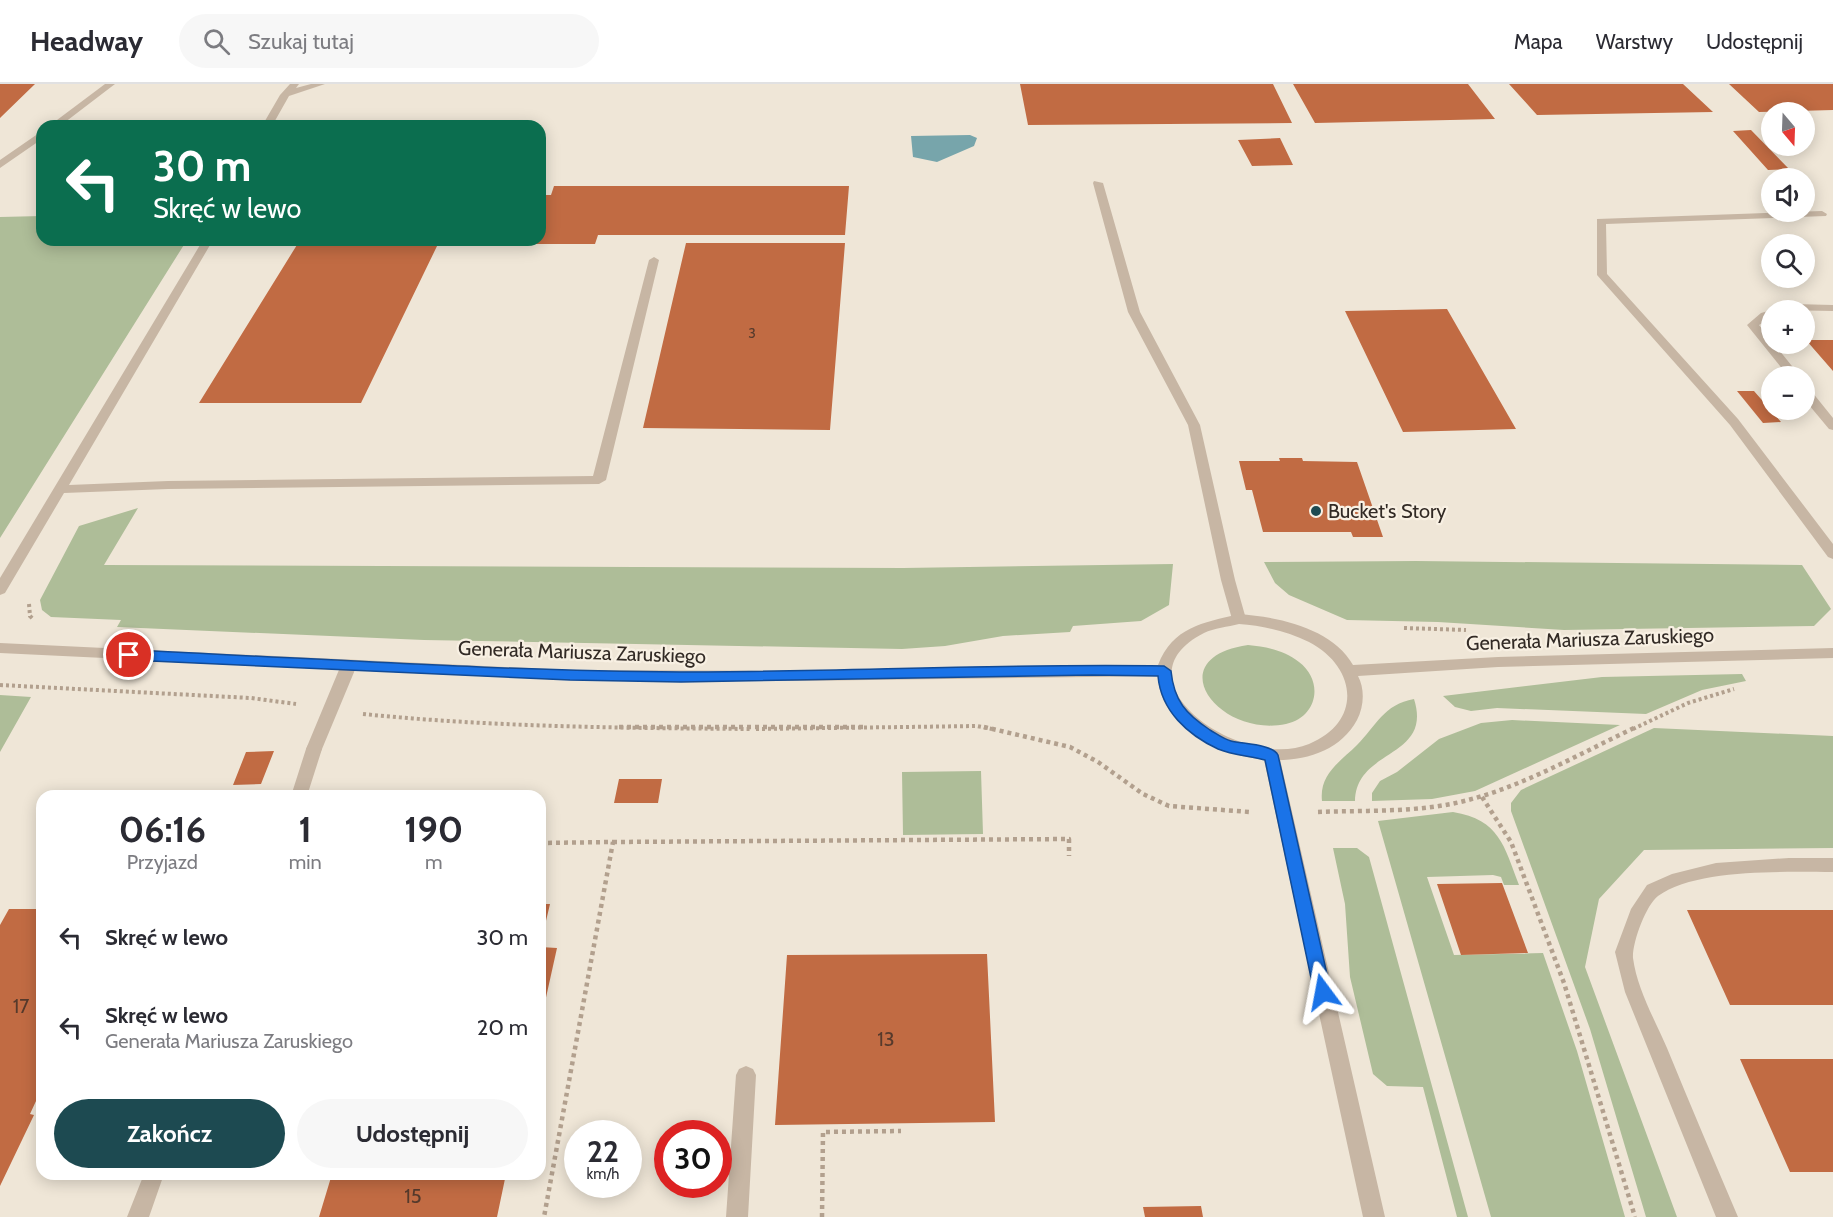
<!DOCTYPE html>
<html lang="pl">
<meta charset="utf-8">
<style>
body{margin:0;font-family:Cabin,sans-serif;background:#f7f7f7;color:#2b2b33;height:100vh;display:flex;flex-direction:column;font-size:22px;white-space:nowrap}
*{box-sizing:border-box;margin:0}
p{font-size:20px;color:#7c7c81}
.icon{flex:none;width:33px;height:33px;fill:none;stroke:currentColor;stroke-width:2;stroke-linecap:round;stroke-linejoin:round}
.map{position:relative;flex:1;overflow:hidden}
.panel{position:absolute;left:36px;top:706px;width:510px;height:390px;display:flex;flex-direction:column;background:#fff;border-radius:18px;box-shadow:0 3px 15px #0003}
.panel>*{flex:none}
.hud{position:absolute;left:36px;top:36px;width:510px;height:126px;border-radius:18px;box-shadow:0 3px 15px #0003;background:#0b6e4f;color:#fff;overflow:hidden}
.needle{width:39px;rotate:161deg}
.tools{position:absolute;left:1761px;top:18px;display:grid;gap:12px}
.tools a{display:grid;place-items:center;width:54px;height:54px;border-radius:50%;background:#fff;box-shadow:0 3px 15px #0003;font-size:30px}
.speed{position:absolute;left:564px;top:1036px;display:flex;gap:12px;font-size:30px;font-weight:700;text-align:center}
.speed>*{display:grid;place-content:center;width:78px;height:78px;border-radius:50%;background:#fff;box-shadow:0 3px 15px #0003;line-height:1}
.speed small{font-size:15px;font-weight:400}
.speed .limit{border:9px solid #d22;background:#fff;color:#111}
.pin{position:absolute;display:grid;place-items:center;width:51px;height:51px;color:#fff;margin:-26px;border:3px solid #fff;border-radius:50%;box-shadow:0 2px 6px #0007}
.me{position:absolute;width:66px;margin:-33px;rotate:347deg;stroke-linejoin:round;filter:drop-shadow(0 0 4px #0008)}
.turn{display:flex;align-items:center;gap:21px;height:126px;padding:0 18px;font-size:27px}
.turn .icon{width:78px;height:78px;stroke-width:2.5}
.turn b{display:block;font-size:42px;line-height:51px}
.eta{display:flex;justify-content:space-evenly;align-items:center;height:102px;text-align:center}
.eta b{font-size:36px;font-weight:700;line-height:42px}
.cta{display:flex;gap:12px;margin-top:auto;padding:12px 18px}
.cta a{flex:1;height:69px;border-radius:36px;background:#1d4a51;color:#fff;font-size:24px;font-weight:700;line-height:69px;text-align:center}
.cta a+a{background:#f7f7f7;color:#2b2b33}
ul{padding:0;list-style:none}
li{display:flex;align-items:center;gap:18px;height:90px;padding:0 18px}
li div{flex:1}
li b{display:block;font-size:22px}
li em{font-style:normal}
header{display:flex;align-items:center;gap:36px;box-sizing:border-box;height:84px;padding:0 30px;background:#fff;border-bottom:2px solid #e1e1e2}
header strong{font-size:28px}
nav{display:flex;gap:33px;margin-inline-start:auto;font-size:21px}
.search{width:420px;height:54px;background:#f7f7f7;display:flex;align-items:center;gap:15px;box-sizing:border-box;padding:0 21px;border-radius:33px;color:#7c7c81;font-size:22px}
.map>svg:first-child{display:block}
</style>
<header>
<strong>Headway</strong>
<div class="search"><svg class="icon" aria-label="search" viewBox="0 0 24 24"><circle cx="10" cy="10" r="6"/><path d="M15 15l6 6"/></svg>Szukaj tutaj</div>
<nav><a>Mapa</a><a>Warstwy</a><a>Udostępnij</a></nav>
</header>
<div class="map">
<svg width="1833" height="1133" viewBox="0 0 1833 1133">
<rect width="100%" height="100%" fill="#efe6d7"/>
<path fill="#aebd98" d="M42,132V156H187L0,454V133Z
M138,424L104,481L903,484L1173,480L1169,521L1141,537L1073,542L1070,548L1003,552L945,562L902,565L424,556L117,543L121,536L51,533L42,526L40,516L79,442Z
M1416,477L1802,481L1831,525L1814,542L1564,546L1438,538L1347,536L1289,511L1275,499L1264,478Z
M1248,561C1267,563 1284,566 1299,578C1324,597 1318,633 1286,640C1218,654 1158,574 1248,561Z
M1742,590L1746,597L1702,606L1646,630L1497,624L1471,627L1455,623L1443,612L1602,593Z
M0,611L31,613L0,668Z
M1414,615C1433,675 1356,664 1355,717H1322C1319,690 1340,678 1357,661C1376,642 1384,620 1414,615Z
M1512,636L1620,641L1475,707L1432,715L1372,717V709L1380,697L1397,688L1439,655L1481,639Z
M1654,644L1833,652V764L1644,766L1599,815L1585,883L1677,1133H1646L1590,945L1511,727V719L1521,706Z
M981,687L983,750L903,751L902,688Z
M1453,728C1500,736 1504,762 1519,801H1504L1501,793L1493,791L1427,793L1454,871L1543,869L1577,967L1625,1133H1491L1378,737Z
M1333,764H1357L1369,773L1468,1133H1457L1423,1003L1387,1002L1373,990L1350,893L1345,820Z"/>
<path fill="#77a5ab" d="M970,51L977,54L974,62L937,78L913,73L911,52Z"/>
<path fill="#c16b43" d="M0,0H35L0,34Z
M1020,0H1273L1292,39L1028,41Z
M1293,0H1468L1495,35L1315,39Z
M1509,0H1683L1713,28L1537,31Z
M1729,0H1833V26L1759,28Z
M1751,46L1789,85L1768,86L1733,47Z
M1280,54L1293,81L1252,82L1238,56Z
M554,102H849L845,151H598L595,160H438L361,319H199L300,156H540V111H551Z
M686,159H845L830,346L643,344Z
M1447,225L1516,345L1403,348L1345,227Z
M1806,256H1833V287Z
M1737,307H1754L1781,338L1763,339Z
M1279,374H1302L1303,377L1357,378L1383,453H1353L1351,448H1263L1252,406H1246L1239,377H1280Z
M274,667L261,700L233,701L246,668Z
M619,695H662L658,719H614Z
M1502,799L1528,869L1461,871L1437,800Z
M540,820H550L541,858H540Z
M9,825H42V1004L30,1030L34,1031L0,1102V841Z
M1687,826H1833V921H1730Z
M540,863L557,864L541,936H540Z
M987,870L995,1038L775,1041L787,871Z
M1740,975H1833V1088H1790Z
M332,1090H506L497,1133H319Z
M1201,1122L1203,1133H1145L1143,1123Z"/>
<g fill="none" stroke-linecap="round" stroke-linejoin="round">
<path stroke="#b2a08e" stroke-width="4" stroke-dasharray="3 3" stroke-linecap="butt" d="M29,520L30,532L33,535
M1404,544L1466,546
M0,601L251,614L296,620
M363,630C492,643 622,644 752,645
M756,645L977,642L992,645
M1633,645L1688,619L1734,605"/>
<path stroke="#b2a08e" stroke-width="4.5" stroke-dasharray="4 4" stroke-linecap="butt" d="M619,643H867
M984,643L1070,663L1098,678L1143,710L1169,722L1250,728
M1482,713L1511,758L1564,899L1635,1133
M1318,728C1368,726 1420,729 1468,716C1526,701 1581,669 1636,643
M613,758L1069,755V772
M540,759L613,758L544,1133
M822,1133L823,1048L901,1047"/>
<path fill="#c7b6a4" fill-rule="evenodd" d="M105,0H115L60,42H49Z
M290,0H299L296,4L311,0H325L289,12L272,42H262L280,11Z
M42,47V55L0,84V76Z
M1094,97L1103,99L1140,228L1200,341L1235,496L1246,535L1244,539L1239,540L1232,535L1221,496L1188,341L1128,228L1093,99Z
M1822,127L1827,130L1826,132L1606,140L1607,190L1738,335L1833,460V475L1828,473L1730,341L1597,191V135Z
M203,156H213L69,401L168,397L593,392L649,176L654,173L659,176L606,396L599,400L168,405L64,409L5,509L0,511V494Z
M1793,220L1833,221V227L1772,226V233L1759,241L1800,292H1788L1747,241L1761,229Z
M1804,302L1808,303L1833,334V346L1829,345L1804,315Z
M349,576L357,581L322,665L320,669H308L306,665L341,581Z
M1789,774H1833V788C1787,788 1696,784 1658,812C1646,821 1632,859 1633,874C1637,905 1655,936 1667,964C1690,1020 1714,1077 1738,1133H1716L1625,908L1615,868L1631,825L1647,801L1672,790L1716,779Z"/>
<path fill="#c7b6a4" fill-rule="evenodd" d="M314,659L320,661L322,665L307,712H291L306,665L308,661Z
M1271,665L1277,667L1279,671L1385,1133H1363L1263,671L1265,667Z
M746,982L753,985L756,991L748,1133H726L736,991L739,985Z
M144,1090H164L149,1133H127Z"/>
<path fill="#c7b6a4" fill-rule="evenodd" d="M1239,530C1278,533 1332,544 1353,581L1498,573L1833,564V574L1498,583L1358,592C1365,605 1364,623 1357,636C1317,711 1160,672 1158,592L796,597L570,596L0,569V559L570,586L796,587L1158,581C1173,543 1202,539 1239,530ZM1239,540C1264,542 1287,547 1309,558C1357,583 1363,638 1309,660C1241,688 1111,596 1204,549C1214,544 1228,543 1239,540Z"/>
</g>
<path fill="#1a73e8" stroke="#114b97" stroke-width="1.5" d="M129,566C312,574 496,587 680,588C841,588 1003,579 1164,582L1171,587C1174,617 1186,630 1210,646C1217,650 1223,655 1231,657C1243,660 1272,660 1278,671L1331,908L1329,913L1323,916L1317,913L1314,908L1265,676C1250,672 1232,671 1218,665C1188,651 1161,627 1158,592L1092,591L681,598L570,596L129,576L122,571Z"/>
<circle fill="#1d4a51" stroke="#f8f0e3" stroke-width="2" cx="1316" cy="427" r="6"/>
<g text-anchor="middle" stroke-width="4.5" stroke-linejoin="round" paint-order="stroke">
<g font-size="14" fill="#563a2c">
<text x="752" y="254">3</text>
</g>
<g font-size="20" fill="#322a25" stroke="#f8f0e3" text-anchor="start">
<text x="1328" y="434">Bucket's Story</text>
</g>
<g font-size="20" fill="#322a25" stroke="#f8f0e3">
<text transform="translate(1590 555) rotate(-2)" y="7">Generała Mariusza Zaruskiego</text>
<text transform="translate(582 568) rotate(2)" y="7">Generała Mariusza Zaruskiego</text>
</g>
<g font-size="20" fill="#563a2c">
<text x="21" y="929">17</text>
<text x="886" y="962">13</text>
<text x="413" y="1119">15</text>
</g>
</g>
</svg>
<div class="tools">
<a><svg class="needle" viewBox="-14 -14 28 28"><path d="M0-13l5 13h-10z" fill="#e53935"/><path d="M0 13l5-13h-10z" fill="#7c7c81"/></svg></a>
<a><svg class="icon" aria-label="sound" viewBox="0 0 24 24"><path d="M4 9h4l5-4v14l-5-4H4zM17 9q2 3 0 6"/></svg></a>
<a><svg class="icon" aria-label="search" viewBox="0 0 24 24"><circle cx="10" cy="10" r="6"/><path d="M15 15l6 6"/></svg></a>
<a>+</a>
<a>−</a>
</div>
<div class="speed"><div>22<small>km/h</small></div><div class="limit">30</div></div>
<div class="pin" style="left:129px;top:571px;background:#d93025"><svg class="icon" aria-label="arrive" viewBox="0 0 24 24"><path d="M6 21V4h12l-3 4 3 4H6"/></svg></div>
<svg class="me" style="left:1323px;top:908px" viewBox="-20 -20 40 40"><path d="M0-17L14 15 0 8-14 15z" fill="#1a73e8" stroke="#fff" stroke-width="4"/></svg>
<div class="hud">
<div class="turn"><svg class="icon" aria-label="left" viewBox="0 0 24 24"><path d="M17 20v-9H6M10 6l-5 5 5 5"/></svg><div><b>30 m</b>Skręć w lewo</div></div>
</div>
<section class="panel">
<div class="eta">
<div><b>06:16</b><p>Przyjazd</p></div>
<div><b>1</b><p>min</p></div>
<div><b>190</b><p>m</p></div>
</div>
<ul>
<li><svg class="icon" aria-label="left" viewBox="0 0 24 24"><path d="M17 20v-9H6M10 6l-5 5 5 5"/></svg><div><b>Skręć w lewo</b></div><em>30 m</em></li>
<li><svg class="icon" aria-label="left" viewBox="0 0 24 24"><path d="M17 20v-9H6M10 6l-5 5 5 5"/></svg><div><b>Skręć w lewo</b><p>Generała Mariusza Zaruskiego</p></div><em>20 m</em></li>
</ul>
<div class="cta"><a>Zakończ</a><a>Udostępnij</a></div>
</section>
</div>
